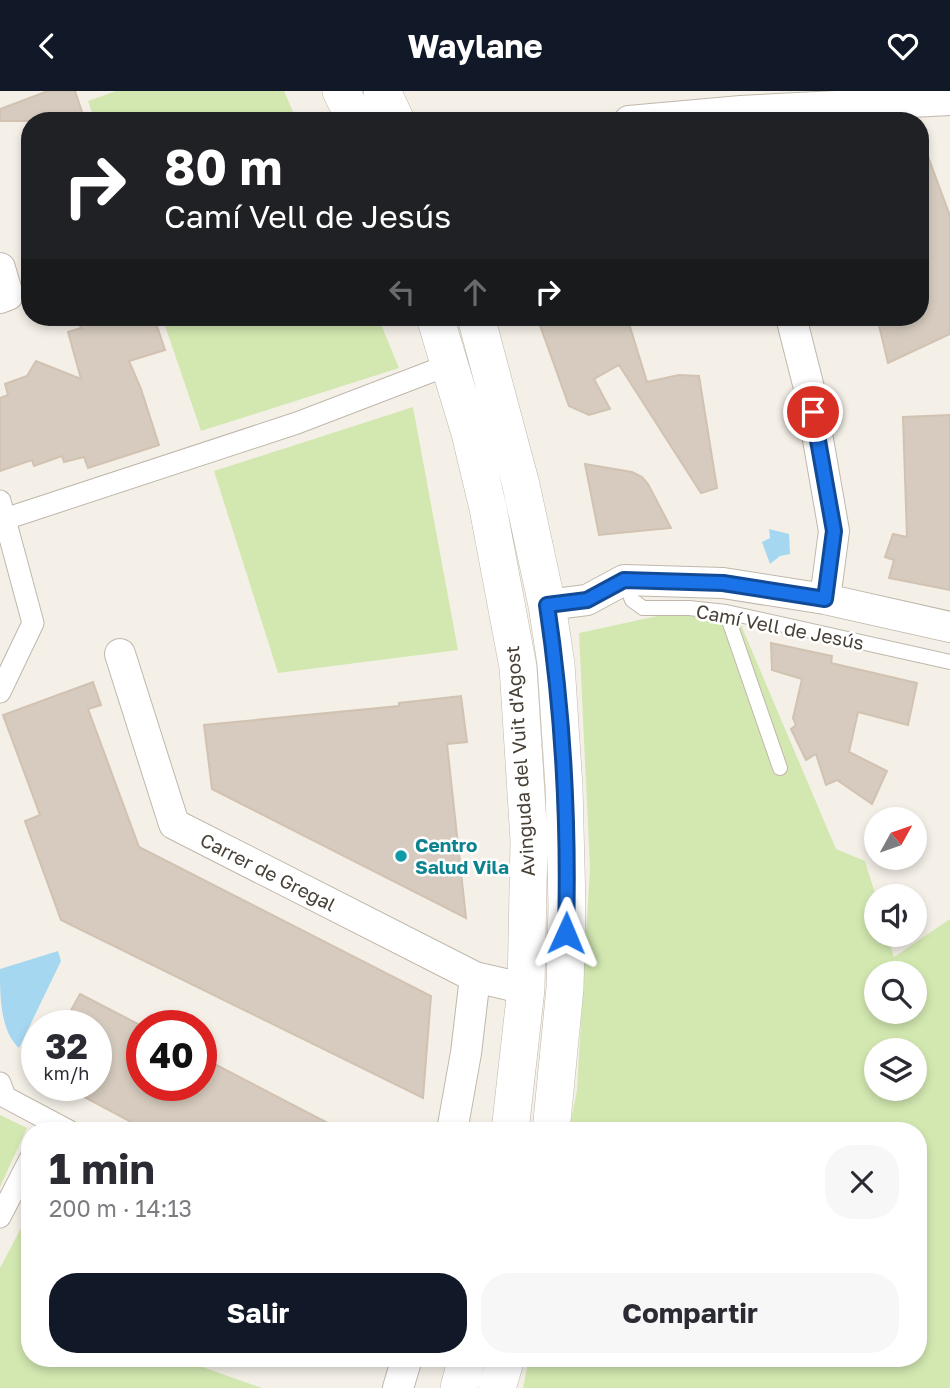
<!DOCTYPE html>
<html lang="es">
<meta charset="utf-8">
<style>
body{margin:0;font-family:"Golos Text",sans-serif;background:#f7f7f7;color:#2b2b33;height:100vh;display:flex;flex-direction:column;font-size:26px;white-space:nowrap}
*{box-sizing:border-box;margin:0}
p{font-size:23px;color:#7c7c81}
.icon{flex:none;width:38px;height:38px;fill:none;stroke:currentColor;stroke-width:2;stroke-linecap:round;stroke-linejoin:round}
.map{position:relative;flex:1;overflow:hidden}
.drawer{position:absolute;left:21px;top:1031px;width:906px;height:245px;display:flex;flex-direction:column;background:#fff;border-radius:28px;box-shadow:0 4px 10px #0003}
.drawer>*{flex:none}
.guide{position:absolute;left:21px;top:21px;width:908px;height:214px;border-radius:28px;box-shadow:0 4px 10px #0003;background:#202124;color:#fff;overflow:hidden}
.needle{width:46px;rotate:50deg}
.controls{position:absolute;left:864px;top:716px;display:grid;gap:14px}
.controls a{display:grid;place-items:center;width:63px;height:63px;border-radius:50%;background:#fff;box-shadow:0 4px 10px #0003;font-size:35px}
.speed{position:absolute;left:21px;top:919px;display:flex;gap:14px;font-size:35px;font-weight:700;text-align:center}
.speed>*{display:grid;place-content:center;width:91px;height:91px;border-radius:50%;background:#fff;box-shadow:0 4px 10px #0003;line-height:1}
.speed small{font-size:18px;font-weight:400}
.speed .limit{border:10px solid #d22;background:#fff;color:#111}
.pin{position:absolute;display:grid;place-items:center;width:60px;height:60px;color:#fff;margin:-30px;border:4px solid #fff;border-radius:50%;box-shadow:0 2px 7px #0007}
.me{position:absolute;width:77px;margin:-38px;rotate:1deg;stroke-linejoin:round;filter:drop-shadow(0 0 5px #0008)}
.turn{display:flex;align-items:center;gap:24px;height:147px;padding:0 28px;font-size:32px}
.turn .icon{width:91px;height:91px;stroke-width:2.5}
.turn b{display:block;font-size:49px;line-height:60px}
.lanes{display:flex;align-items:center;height:66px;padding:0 28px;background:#0003;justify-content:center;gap:35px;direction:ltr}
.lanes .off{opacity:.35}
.round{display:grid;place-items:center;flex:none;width:74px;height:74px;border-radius:28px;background:#f7f7f7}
.overview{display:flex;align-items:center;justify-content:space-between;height:119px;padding:0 28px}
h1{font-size:42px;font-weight:700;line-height:52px}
.button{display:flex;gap:14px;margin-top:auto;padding:14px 28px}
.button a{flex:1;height:80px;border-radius:28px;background:#111827;color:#fff;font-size:28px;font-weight:700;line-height:80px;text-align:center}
.button a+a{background:#f7f7f7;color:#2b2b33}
header{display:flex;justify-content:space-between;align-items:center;height:91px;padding:0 28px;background:#111827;color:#fff;font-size:32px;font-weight:700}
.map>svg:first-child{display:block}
</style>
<header><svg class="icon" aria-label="back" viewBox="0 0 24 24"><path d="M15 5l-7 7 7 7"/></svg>Waylane<svg class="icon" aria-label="heart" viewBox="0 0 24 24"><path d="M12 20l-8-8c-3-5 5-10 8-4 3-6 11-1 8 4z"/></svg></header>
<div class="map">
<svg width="950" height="1297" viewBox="0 0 950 1297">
<rect width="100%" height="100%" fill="#f4f0e8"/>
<path fill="#d3e8b1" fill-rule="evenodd" d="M116,0H284L297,30H95L88,10Z
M162,226H378L399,277L201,340Z
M413,316L458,559L278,582L214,380Z
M676,521L741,534L836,758L865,770L877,809V844H887L894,866L950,828V1297H523L529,1267H919V1040L569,1039L577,999L590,777L579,542ZM877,882H915V920H877ZM877,959H915V998H877Z
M0,1024L27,1037L0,1096Z
M30,1120V1267H177L262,1297H0V1177Z"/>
<path fill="#a5d7f1" d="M769,438L789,443L790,463L780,465L770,473L762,451L770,447Z
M58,860L61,870L19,957C0,940 0,904 0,878Z"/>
<path fill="#d6cbbe" stroke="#d1c2b1" stroke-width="2" d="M48,0H75L85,30H0V18Z
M923,52L950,125V243L888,272L877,226H920V53Z
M77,226H154L165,259L129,270L141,298L159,354L88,377L84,366L64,371L62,365L34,375L32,369L0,380V307L8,304L5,293L27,285L36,270L81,288L68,241L81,237Z
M537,226H627L647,291L679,284L699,285L717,397L701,402L619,274L594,288L610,318L589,324L569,315Z
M950,324V499L889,487L894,469L885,466L893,443L907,446L903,326Z
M585,373L632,381L642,386L648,393L671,437L599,444Z
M771,552L832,565L831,572L917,592L908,634L858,621L849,661L887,680L872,713L837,689L826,694L816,663L806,669L791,638L796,634L793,627L802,588L772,579Z
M93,591L101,614L88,618L139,756L431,905L423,1007L61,829L25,730L40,724L3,624Z
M461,605L467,651L447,653L466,827L212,698L204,634L399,615V612Z
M80,903L142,935V994H201V966L343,1040H148L62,994H96V934H63Z"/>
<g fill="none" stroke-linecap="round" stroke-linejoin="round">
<defs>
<path id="service" d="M624,489L632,509L643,517H689L726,521L950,571
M726,521L780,677"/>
<path id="pedestrian" d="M0,410L33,532L0,601
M5,428L297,332L451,273
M0,992L5,1006L69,1040
M0,1126L30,1068"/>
<path id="minor" d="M629,30L741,20L950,9
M0,177L8,204L0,207
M791,226L809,297L834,440L825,508
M547,514L587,509L624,489L723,492L825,508L950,536
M120,563L174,733L475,886L526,898
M452,1040L466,962L475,886
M398,1297L407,1267"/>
<path id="tertiary" d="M341,0L356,30
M382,0L396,30
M435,226L470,342L488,417L518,576L529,749L526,898L510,1040
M476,226L521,394L547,514L556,573L564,696L567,815L565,897L551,1040
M459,1297L467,1267
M497,1297L506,1267"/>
</defs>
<use href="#service" stroke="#c0b7ab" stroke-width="16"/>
<use href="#pedestrian" stroke="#c0b7ab" stroke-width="23"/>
<use href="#minor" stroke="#c0b7ab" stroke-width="32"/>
<use href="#tertiary" stroke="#c0b7ab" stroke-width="38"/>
<use href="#service" stroke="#fff" stroke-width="14"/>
<use href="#pedestrian" stroke="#fff" stroke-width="21"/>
<use href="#minor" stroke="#fff" stroke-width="30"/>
<use href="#tertiary" stroke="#fff" stroke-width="37"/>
</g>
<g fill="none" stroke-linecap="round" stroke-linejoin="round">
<defs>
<path id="route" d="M566,842C569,733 563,622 547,514L587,509L624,489L723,492L825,508L834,440L813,321"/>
</defs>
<use href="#route" stroke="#114b97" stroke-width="18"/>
<use href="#route" stroke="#1a73e8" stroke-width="12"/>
</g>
<circle fill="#0f9aa8" stroke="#fff" stroke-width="2.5" cx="401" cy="765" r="7"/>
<g text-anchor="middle" stroke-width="5" stroke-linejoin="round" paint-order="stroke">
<g font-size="19" fill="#484037" stroke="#fff">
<text transform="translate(780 536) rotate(11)" y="7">Camí Vell de Jesús</text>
<text transform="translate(520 670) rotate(-94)" y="7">Avinguda del Vuit d'Agost</text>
<text transform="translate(268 781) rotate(27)" y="7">Carrer de Gregal</text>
</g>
<g font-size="19" font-weight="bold" fill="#0d838f" stroke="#fff" text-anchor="start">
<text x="415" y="761">Centro<tspan x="415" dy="22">Salud Vila</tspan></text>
</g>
</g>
</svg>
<div class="controls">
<a><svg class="needle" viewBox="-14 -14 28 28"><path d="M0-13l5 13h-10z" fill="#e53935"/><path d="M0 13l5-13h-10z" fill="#7c7c81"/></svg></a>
<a><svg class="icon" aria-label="sound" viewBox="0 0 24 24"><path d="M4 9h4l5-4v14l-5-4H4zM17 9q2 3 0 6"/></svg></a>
<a><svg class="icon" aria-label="search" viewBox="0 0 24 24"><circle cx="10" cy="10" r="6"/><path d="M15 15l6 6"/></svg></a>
<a><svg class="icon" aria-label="layers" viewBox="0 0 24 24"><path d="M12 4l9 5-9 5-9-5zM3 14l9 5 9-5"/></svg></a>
</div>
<div class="speed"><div>32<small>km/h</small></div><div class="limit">40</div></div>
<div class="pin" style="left:813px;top:321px;background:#d93025"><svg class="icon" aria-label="arrive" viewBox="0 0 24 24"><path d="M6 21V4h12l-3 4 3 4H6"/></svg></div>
<svg class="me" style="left:566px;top:842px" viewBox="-20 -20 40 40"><path d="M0-17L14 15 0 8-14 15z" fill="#1a73e8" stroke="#fff" stroke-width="4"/></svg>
<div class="guide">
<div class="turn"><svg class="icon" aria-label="right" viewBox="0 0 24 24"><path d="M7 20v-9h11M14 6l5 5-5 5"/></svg><div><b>80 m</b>Camí Vell de Jesús</div></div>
<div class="lanes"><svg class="icon off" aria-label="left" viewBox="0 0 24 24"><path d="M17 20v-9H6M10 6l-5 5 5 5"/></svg><svg class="icon off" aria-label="ahead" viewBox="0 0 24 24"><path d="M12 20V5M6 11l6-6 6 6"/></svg><svg class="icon" aria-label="right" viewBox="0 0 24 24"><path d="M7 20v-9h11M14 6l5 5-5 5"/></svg></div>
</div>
<section class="drawer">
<div class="overview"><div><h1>1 min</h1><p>200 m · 14:13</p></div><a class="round"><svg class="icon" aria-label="close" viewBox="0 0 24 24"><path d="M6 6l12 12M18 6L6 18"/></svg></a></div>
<div class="button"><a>Salir</a><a>Compartir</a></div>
</section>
</div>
